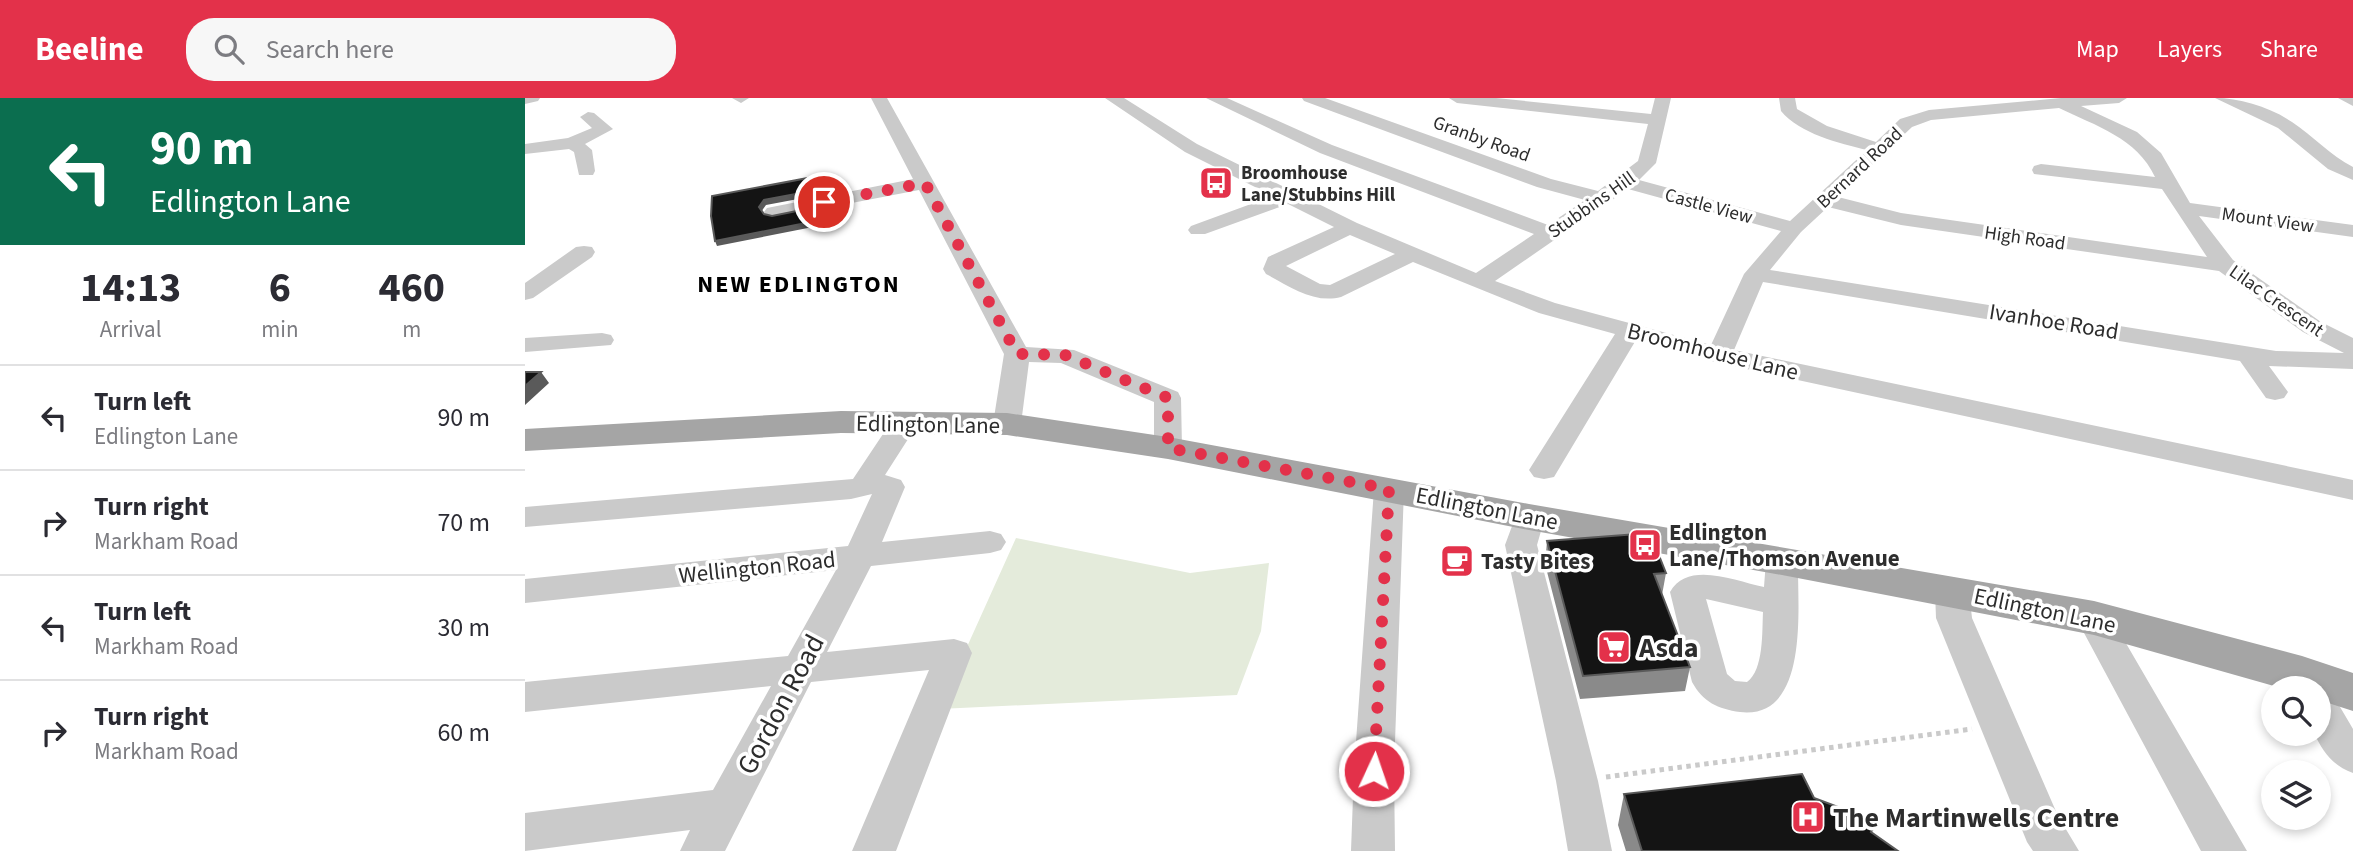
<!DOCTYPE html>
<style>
body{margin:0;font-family:"Source Sans 3",sans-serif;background:#f7f7f7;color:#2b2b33;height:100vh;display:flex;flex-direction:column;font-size:26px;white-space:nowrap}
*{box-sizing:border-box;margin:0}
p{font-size:23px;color:#7c7c81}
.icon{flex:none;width:38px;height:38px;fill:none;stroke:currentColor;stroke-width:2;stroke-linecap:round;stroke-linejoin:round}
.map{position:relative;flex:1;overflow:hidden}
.drawer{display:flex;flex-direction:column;background:#fff;width:525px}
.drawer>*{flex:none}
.top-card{background:#0b6e4f;color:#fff;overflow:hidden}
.fabs{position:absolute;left:1736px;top:578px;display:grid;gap:14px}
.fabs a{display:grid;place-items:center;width:70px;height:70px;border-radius:50%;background:#fff;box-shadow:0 4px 10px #0003;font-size:35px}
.pin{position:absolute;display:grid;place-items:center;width:60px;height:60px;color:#fff;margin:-30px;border:4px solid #fff;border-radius:50%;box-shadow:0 2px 7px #0007}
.me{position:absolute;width:77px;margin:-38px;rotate:3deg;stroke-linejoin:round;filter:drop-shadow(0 0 5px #0008)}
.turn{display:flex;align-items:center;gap:24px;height:147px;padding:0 35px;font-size:32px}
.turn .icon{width:91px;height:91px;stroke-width:2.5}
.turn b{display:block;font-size:49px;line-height:60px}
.eta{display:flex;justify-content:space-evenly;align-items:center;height:119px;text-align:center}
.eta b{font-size:42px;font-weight:700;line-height:49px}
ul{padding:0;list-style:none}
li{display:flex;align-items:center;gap:21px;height:105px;padding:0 35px;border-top:2px solid #e1e1e2}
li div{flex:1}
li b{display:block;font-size:26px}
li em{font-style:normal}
header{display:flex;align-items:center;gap:42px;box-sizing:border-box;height:98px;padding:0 35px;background:#e3314a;color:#fff}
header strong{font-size:33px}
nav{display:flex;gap:38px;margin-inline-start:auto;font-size:24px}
.search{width:490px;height:63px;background:#f7f7f7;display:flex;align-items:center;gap:18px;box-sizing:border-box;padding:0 24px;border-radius:28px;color:#7c7c81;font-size:26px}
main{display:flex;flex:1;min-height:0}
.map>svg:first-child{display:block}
</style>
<header>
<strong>Beeline</strong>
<div class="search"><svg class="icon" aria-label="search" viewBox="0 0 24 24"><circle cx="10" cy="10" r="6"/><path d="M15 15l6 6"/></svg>Search here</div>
<nav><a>Map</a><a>Layers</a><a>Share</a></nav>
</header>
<main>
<section class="drawer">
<div class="top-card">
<div class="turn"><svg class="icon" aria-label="left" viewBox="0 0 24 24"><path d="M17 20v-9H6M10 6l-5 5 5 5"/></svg><div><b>90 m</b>Edlington Lane</div></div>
</div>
<div class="eta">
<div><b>14:13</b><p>Arrival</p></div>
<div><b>6</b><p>min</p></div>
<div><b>460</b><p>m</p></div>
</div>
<ul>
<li><svg class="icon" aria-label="left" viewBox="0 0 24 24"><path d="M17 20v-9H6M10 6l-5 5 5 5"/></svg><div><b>Turn left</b><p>Edlington Lane</p></div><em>90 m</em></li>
<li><svg class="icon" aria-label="right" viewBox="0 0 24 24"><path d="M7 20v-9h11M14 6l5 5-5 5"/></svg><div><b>Turn right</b><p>Markham Road</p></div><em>70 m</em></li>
<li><svg class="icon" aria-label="left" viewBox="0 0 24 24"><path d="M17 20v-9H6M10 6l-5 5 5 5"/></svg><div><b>Turn left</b><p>Markham Road</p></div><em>30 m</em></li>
<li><svg class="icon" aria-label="right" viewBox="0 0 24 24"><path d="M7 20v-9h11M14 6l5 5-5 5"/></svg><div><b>Turn right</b><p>Markham Road</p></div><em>60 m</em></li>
</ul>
</section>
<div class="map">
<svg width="1828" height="753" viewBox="0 0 1828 753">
<rect width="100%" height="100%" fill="#fff"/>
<path fill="#e4ebdb" d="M491,440L665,475L744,465L736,533L712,597L414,611Z"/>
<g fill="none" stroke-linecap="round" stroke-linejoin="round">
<path stroke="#cacaca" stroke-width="5" stroke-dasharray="4.5 4.5" stroke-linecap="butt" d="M1081,679L1447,631"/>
<path fill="#cacaca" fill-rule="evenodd" d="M0,0H15L13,3L0,6Z
M207,0H224L216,5Z
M346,0H362L501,249L549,252L653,294L656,300L657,350L653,356L643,359L633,356L629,350V304L536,265L504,264L496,326L492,332L482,334L472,332L468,326L479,256L394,92L249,120L242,118L239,114L242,110L388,81Z
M580,0H599L672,46L832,125L951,175L1009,136L795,55L681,0H702L807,47L1023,127L1060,102L1012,89L779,3L777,0H800L1026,81L1073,93L1113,63L1123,26L932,5L924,0H971L1126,16L1130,0H1146L1131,65L1114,82L1265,123L1342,52C1314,45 1275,36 1256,13L1254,0H1270L1272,11L1302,28L1351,44L1375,21L1404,12L1536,0H1602L1594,5L1556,8L1612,34L1636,55L1665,105L1828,127V139L1674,118L1708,162L1796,224L1828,240V271L1744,268L1763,294L1759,300L1750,302L1741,300L1715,263L1238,184L1209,252L1828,382V402L1194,265L1111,242L1029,379L1019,381L1009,379L1004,372L1090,236L1014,215L888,164L816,199C789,206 764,188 741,176L738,171L743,159L809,129L763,106L680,136H666L663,132L666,128L748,98L660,54ZM1534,10C1571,28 1612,40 1630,79L1516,66L1509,68L1507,72L1509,76L1637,91L1682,159L1376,115L1313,99L1387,29L1406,22ZM1103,91L1256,133L1219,176L1186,247L1030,205L970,183ZM1303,109L1376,127L1694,173L1778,234L1819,255L1751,253L1245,172L1276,134ZM825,137L870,156L805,187L795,186L761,168Z
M1690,0C1715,0 1745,9 1767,24C1788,38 1805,57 1828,69V82L1803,71L1753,30Z
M1813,0H1828V8Z
M63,14L69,15L88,31L60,46L67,52L70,73L68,77H54L49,54L44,51L0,56V46L43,40L67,30L55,19Z
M59,148L67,149L70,154L67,159L8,200L0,202V185L51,149Z
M77,235L86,237L89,242L86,247L0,254V240Z
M380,316L390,318L394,324L360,377L376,382L380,389L357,444L465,433L476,436L481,444L476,452L465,455L346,468L302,554L429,541L442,545L447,555L371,753H327L404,572L286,584L200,753H155L165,732L0,753V715L188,692L246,588L0,614V584L263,558L311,472L0,505V481L323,448L347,396L326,401L0,429V409L328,381L370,318Z
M864,381L875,384L879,391L869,672L870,753H826L829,672L849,391L853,384Z
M1004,409L1015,412L1020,419L1012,447L1073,683L1087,753H1043L1031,683L980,447L993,412Z
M1257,451L1269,454L1273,462C1272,506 1286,622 1215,614C1193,611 1178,604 1167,584L1145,494C1163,462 1210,483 1239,489L1241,462L1245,454ZM1181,501L1238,514C1237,533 1239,572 1222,584L1210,583L1202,576Z
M1427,481L1439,484L1444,493L1447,520L1533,718L1554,753H1508L1502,744L1411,520L1410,493L1415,484Z
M1569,507L1581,511L1722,753H1676L1551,520L1557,511Z
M1794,593L1808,597L1828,631V675C1808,668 1798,654 1789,635H1794Z"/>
<path fill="#a5a5a5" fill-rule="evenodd" d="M316,313L482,315L643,339L1004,406L1569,503L1777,558L1828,575V613L1794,602V590H1756L1569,537L1257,477L1004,432L643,361L482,337L316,335L0,353V331Z"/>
</g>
<path fill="#8a8a8a" d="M1114,441L1141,475L1137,497L1165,569L1160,593L1055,601L1020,466L1022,443Z
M1099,696L1289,700L1347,735L1373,753H1101L1093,727Z"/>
<path fill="#5a5a5a" d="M283,80L289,98L241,107L236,114L234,109L239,102Z
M292,109L298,127L192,148L190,143Z
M16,274L24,285L0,307V288Z"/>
<path fill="#141414" stroke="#5a5a5a" stroke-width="2" d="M283,80L287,93L239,102L234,109L239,116L247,118L292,109L296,122L190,143L186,118L187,98Z
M0,274H16L0,288Z
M1112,436L1114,441L1127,440L1141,475L1129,476L1165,569L1058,578L1022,443Z
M1277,676L1289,700L1353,724L1346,734L1373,753H1117L1099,696Z"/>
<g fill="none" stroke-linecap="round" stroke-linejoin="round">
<path stroke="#e3314a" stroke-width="12" stroke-dasharray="0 21.6" d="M299,104L400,85L492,256L540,257L643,300V350L864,391L849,673"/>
</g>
<defs>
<symbol id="bus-square" viewBox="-11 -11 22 22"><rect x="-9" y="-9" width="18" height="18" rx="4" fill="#e3314a" stroke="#fff"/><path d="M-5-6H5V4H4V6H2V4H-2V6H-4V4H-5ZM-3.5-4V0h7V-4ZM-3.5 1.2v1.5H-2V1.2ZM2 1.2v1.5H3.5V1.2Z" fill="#fff"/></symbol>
<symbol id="cafe-square" viewBox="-11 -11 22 22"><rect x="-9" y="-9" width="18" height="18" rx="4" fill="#e3314a" stroke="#fff"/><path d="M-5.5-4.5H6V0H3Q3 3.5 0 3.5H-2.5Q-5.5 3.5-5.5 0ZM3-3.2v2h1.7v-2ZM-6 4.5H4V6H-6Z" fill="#fff"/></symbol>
<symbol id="supermarket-square" viewBox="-11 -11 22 22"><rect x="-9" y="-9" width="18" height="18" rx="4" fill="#e3314a" stroke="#fff"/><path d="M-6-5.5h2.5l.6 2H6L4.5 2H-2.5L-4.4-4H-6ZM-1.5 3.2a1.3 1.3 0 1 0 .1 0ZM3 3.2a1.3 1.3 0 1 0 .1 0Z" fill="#fff"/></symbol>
<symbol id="hospital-square" viewBox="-11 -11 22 22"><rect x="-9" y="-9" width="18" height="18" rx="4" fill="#e3314a" stroke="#fff"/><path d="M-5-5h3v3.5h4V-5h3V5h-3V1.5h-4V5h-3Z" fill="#fff"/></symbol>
</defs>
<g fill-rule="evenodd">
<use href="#bus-square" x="672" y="66" width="38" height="38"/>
<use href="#bus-square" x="1101" y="428" width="38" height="38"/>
<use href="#cafe-square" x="913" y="444" width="38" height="38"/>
<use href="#supermarket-square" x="1070" y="530" width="38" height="38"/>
<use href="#hospital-square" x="1264" y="700" width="38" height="38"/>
</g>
<g text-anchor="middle" stroke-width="7" stroke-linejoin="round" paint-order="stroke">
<g font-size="19" fill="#2d2d2d" stroke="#fff">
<text transform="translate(957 40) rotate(20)" y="7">Granby Road</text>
<text transform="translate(1334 69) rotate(-43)" y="7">Bernard Road</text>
<text transform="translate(1066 106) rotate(-35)" y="7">Stubbins Hill</text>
<text transform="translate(1184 107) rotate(15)" y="7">Castle View</text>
<text transform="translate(1743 121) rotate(8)" y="7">Mount View</text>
<text transform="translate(1500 139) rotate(8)" y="7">High Road</text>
<text transform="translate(1752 202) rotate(35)" y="7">Lilac Crescent</text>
</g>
<g font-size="19" font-weight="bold" fill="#2d2d2d" stroke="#fff" text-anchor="start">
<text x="716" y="81">Broomhouse<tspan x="716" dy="22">Lane/Stubbins Hill</tspan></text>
</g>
<g font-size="23" fill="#2d2d2d" stroke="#fff">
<text transform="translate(1529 223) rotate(9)" y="8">Ivanhoe Road</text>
<text transform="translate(1188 253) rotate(14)" y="8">Broomhouse Lane</text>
<text transform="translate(403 326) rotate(1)" y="8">Edlington Lane</text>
<text transform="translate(962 410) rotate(11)" y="8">Edlington Lane</text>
<text transform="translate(232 469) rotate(-6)" y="8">Wellington Road</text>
<text transform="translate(1520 512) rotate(12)" y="8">Edlington Lane</text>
</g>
<g font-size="23" font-weight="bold" fill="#2d2d2d" stroke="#fff" text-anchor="start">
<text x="1144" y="442">Edlington<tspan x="1144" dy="26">Lane/Thomson Avenue</tspan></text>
<text x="956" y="471">Tasty Bites</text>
</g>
<g font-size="24" font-weight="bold" letter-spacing="2" fill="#000" stroke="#fff">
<text x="274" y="194">NEW EDLINGTON</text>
</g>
<g font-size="28" font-weight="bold" fill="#2d2d2d" stroke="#fff" text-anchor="start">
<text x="1114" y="559">Asda</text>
<text x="1308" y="729">The Martinwells Centre</text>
</g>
<g font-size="28" fill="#2d2d2d" stroke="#fff">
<text transform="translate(255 606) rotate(-62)" y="10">Gordon Road</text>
</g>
</g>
</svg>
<div class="fabs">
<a><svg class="icon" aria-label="search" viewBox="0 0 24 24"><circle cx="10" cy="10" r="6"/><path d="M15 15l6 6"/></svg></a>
<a><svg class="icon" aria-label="layers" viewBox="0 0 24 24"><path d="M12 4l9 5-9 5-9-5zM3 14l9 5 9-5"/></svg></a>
</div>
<div class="pin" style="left:299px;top:104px;background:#d93025"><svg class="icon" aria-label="arrive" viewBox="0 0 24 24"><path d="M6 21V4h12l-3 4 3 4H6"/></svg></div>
<svg class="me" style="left:849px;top:673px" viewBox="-20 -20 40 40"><circle r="17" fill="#e3314a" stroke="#fff" stroke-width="3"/><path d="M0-11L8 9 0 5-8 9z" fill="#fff"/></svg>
</div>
</main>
